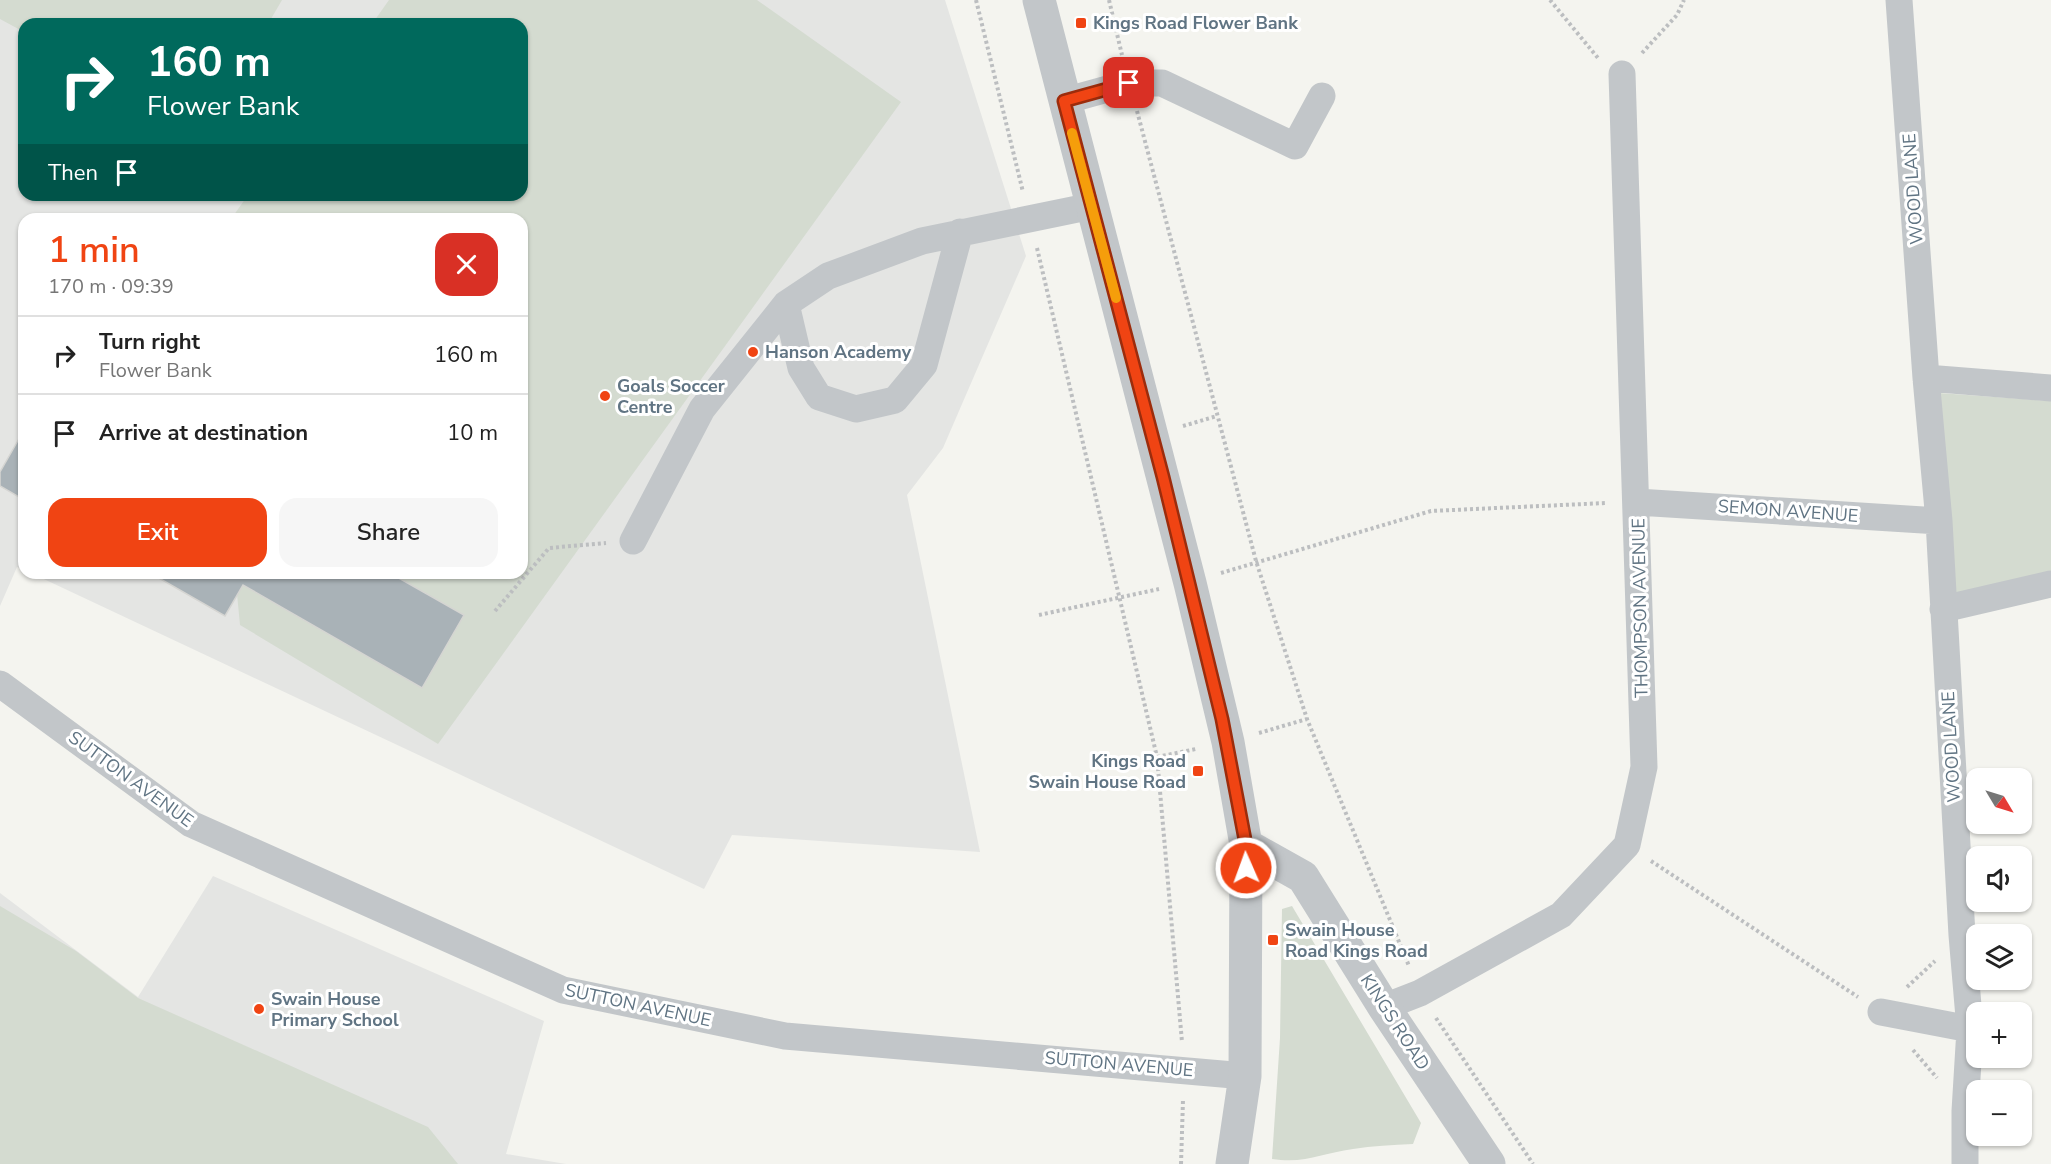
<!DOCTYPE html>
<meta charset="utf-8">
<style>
body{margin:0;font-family:"Nunito Sans",sans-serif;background:#f6f6f6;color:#222;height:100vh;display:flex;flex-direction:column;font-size:22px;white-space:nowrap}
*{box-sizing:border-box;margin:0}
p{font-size:20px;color:#767676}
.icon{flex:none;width:33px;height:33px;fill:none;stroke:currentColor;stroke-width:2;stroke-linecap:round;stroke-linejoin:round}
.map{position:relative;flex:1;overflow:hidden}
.sheet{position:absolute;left:18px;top:213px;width:510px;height:366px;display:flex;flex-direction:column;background:#fff;border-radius:18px;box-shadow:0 2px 4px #0004}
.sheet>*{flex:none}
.hud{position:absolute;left:18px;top:18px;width:510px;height:183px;border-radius:18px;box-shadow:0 2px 4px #0004;background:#00695c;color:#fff;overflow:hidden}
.needle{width:39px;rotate:128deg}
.controls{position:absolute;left:1966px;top:768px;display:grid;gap:12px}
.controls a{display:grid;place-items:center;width:66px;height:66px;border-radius:12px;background:#fff;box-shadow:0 2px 4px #0004;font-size:30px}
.pin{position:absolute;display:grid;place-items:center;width:51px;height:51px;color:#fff;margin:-26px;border-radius:12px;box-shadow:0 3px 9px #0006}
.me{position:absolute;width:66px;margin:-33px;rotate:358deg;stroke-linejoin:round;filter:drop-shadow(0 0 4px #0008)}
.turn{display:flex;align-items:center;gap:21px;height:126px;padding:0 30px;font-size:27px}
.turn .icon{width:78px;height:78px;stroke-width:2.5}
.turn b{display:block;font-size:42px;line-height:51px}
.then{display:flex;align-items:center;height:57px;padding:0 30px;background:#0003;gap:12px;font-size:22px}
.round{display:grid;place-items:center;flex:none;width:63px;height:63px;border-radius:18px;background:#f6f6f6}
.headline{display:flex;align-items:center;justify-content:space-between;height:102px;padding:0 30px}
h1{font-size:36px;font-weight:600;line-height:45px;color:#f04413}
.cta{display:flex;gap:12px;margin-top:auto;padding:12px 30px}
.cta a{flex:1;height:69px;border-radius:18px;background:#f04413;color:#fff;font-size:24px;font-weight:600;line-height:69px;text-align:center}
.cta a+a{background:#f6f6f6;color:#222}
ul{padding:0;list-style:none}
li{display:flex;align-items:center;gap:18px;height:78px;padding:0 30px;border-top:2px solid #e0e0e0}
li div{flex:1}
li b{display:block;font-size:22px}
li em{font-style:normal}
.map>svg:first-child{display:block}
</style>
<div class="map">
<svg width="2051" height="1164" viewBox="0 0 2051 1164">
<rect width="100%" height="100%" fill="#f4f4ef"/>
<path fill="#e4e5e3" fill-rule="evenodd" d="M0,0H945L1026,256L943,448L907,495L980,852L732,835L704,889L31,573H522V219H24V570L17,567L0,606ZM24,24H522V195H24Z
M213,876L544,1021L506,1154L566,1164H0V893L138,997Z"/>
<path fill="#d4dbd0" d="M0,0H282L268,24H24V32L0,19Z
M389,0H757L901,102L438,744L240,625L235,573H522V219H231L248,195H522V24H372Z
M1939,393L2051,401V572L1952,595Z
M0,906L76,951L138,998L428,1127L458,1164H0Z
M1292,906L1421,1123L1413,1144C1393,1145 1372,1146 1353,1149C1322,1153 1306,1164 1272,1159L1280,1038L1282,909Z"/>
<path fill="#a9b2b7" stroke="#d5d5d2" stroke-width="1.5" d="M24,430V500L0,486V472Z
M150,573H390L464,615L422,688L243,585L225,616Z"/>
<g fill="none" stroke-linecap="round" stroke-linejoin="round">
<path stroke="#bcbec0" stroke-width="4" stroke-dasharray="3 3" stroke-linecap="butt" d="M976,0L1023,192
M1109,0L1122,55
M1550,0L1598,58
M1642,53L1677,15L1684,0
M1137,111L1256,561L1307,719L1409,966
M1037,248L1157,757L1182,1042
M1183,426L1217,416
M1221,573L1431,511L1606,503
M495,611L549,548L606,543
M1039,615L1159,589
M1259,733L1307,719
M1157,757L1196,749
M1651,861L1858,997
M1907,987L1935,961
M1436,1018L1533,1164
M1913,1050L1937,1078
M1181,1164L1183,1100"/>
<path stroke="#c2c6c9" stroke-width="27" d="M1899,0L1926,378L1939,521L1962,935L1970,1029L1965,1111V1164
M1064,101L1129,83H1162L1295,146L1322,96
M786,304L801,368L819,397L856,409L895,400L924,365L960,232
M1926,378L2051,388
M1637,502L1939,521
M633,541L702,409L786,304L828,276L922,241L1092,206
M1943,609L2051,584
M0,684L191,824L563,990L785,1036L1245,1076
M1384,1007L1420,993L1561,915L1627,845L1644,767L1622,74
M1881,1012L1970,1029"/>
<path stroke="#c2c6c9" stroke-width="33" d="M1039,0L1190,583L1228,742L1246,845L1245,1076L1232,1164
M1246,845L1303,877L1384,1007L1489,1164"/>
</g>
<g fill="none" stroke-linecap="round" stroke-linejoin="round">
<defs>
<path id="route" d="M1129,83L1064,101L1163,477L1222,719L1246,845V868"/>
</defs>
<use href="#route" stroke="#9c2c0c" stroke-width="15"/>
<use href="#route" stroke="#f04413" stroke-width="10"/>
<path stroke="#f59e0b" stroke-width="10" d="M1072,133L1116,298"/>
</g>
<g fill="#f04413" stroke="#fff" stroke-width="2">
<rect x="1075" y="17" width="12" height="12" rx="3"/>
<circle cx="753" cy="352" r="6"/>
<circle cx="605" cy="396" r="6"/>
<rect x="1192" y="765" width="12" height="12" rx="3"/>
<rect x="1267" y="934" width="12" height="12" rx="3"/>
<circle cx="259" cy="1009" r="6"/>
</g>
<g text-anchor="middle" stroke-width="6" stroke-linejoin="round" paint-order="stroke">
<g font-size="18" font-weight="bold" fill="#607483" stroke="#fff" text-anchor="start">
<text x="1093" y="29">Kings Road Flower Bank</text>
<text x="765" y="358">Hanson Academy</text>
<text x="617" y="392">Goals Soccer<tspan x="617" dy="21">Centre</tspan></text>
<text x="1186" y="767" text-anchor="end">Kings Road<tspan x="1186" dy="21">Swain House Road</tspan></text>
<text x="1285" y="936">Swain House<tspan x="1285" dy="21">Road Kings Road</tspan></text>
<text x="271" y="1005">Swain House<tspan x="271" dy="21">Primary School</tspan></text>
</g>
<g font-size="18" fill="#607483" stroke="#fff">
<text transform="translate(1913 189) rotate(-94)" y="6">WOOD LANE</text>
<text transform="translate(1788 511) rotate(4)" y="6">SEMON AVENUE</text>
<text transform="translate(1640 608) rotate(-91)" y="6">THOMPSON AVENUE</text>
<text transform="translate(1951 747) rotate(-93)" y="6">WOOD LANE</text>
<text transform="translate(131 779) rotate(36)" y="6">SUTTON AVENUE</text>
<text transform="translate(638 1005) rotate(12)" y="6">SUTTON AVENUE</text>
<text transform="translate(1395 1022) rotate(57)" y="6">KINGS ROAD</text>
<text transform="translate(1119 1064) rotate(5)" y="6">SUTTON AVENUE</text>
</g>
</g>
</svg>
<div class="controls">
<a><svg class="needle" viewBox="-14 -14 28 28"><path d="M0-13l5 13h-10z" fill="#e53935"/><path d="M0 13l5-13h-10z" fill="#767676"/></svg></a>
<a><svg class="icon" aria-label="sound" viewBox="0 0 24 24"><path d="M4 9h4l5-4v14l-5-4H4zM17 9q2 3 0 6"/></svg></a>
<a><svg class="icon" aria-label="layers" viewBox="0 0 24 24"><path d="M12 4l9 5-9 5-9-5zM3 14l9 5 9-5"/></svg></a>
<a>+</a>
<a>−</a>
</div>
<div class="pin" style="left:1129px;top:83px;background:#d93025"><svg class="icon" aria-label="arrive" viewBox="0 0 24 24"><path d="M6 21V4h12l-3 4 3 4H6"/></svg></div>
<svg class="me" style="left:1246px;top:868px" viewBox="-20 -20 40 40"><circle r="17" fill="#f04413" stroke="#fff" stroke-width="3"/><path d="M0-11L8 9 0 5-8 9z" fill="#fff"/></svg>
<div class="hud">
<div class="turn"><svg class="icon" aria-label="right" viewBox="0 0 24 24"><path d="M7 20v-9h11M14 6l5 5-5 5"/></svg><div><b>160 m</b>Flower Bank</div></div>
<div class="then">Then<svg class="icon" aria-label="arrive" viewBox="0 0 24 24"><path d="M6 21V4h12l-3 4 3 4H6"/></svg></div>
</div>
<section class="sheet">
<div class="headline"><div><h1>1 min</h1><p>170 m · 09:39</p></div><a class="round" style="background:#d93025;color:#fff"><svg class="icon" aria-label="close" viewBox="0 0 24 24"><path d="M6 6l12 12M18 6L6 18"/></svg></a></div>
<ul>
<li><svg class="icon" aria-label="right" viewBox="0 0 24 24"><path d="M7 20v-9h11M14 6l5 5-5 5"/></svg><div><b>Turn right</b><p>Flower Bank</p></div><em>160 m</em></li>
<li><svg class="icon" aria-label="arrive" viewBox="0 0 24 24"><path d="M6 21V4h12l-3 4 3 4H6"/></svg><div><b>Arrive at destination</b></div><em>10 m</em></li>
</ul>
<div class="cta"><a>Exit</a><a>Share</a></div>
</section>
</div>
